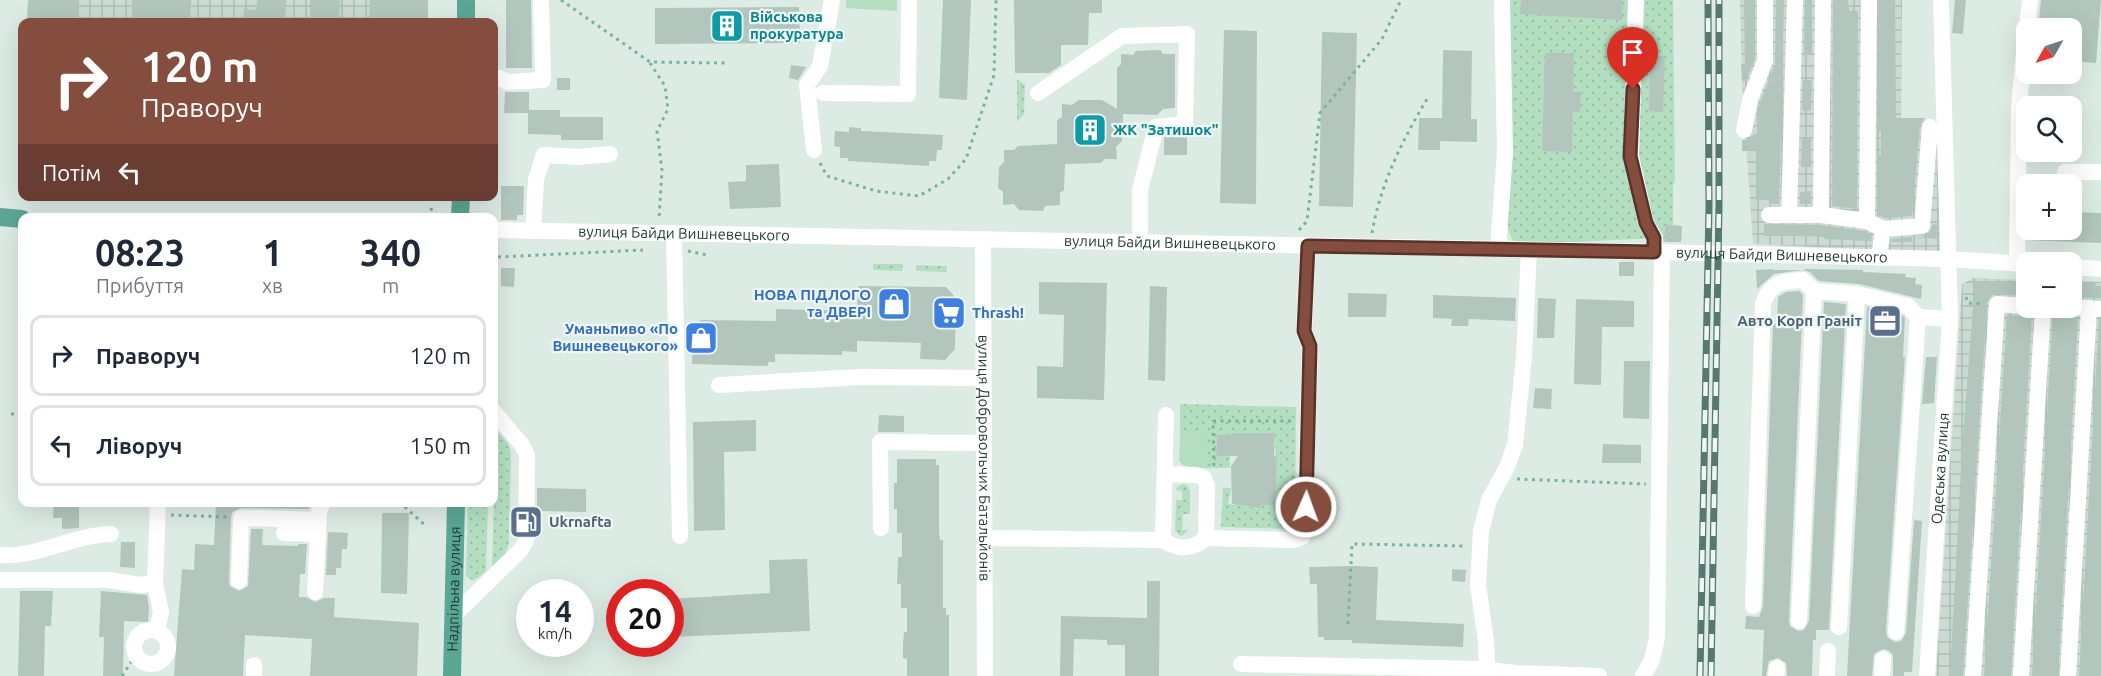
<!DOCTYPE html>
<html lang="uk">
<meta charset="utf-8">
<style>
body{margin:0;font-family:Ubuntu,sans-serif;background:#f6f6f7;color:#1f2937;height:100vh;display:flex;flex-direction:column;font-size:22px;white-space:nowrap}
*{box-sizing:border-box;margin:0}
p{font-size:20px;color:#747a83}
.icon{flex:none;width:33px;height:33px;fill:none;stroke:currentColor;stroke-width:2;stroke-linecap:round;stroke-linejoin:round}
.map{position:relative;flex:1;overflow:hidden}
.panel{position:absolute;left:18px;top:213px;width:480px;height:294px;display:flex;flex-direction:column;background:#fff;border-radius:12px;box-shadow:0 6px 24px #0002}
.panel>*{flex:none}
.guide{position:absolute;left:18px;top:18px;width:480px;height:183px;border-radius:12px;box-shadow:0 6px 24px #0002;background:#844d3e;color:#fff;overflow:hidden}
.needle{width:39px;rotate:231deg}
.controls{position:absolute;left:2016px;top:18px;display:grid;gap:12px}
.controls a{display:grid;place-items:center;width:66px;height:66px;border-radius:12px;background:#fff;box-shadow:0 6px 24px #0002;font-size:30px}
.speed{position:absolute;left:516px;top:579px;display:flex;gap:12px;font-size:30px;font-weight:700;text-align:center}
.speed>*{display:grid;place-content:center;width:78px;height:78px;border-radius:50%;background:#fff;box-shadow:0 6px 24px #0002;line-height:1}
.speed small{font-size:15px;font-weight:400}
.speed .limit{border:9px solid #d22;background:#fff;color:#111}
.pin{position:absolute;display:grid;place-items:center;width:51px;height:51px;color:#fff;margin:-62px -26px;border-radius:50% 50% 50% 0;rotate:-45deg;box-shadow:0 0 6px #0007}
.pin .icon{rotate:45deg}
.me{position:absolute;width:66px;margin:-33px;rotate:2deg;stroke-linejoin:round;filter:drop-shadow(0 0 4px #0008)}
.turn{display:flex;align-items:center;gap:21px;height:126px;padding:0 24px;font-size:27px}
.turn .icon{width:78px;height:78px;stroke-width:2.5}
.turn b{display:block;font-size:42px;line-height:51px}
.then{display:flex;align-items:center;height:57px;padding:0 24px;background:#0003;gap:12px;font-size:22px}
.eta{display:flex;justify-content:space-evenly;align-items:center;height:102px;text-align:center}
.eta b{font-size:36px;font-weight:600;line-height:42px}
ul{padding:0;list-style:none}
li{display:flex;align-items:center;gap:18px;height:81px;margin:0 12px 9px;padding:0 12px;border:3px solid #e0e1e3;border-radius:12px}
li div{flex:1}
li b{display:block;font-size:22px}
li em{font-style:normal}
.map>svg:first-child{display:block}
</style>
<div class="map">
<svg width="2101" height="676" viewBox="0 0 2101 676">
<defs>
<pattern id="industrial-grid" width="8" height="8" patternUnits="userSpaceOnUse" patternTransform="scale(1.5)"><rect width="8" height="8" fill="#cbdbd4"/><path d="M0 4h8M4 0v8" fill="none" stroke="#aebdb7"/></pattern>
<pattern id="grass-dots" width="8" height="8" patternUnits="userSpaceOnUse" patternTransform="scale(1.5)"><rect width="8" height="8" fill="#b3dfc0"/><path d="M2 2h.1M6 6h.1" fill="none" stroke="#9ac0a6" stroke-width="1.8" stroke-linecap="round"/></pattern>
</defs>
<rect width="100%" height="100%" fill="#ddebe5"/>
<path fill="url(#industrial-grid)" d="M28,0H428V22H27Z
M1740,0H1902L1901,120L1943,121L1946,253L1753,244L1742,84Z
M1973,278L2026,280V308H2072V281L2101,282V676H1936L1962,284Z"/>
<path fill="url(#grass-dots)" d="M1505,0H1673L1675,182L1673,183V225L1682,226L1681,242H1665L1654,238L1520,245L1512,240L1508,230Z
M1017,79L1025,85L1024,114L1017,122Z
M873,264H903L902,271L873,270Z
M916,265L947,266V272L916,271Z
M1180,404L1296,407L1295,524L1291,529L1221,527L1223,488H1231L1228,504L1260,508V505H1275L1276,494H1273L1276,484L1275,433H1232V435H1217L1216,456H1230V468H1204V434H1180Z
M496,429L508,444L511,453L509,544L505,554L492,566Z
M1183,484L1187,485L1190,491V514H1183L1182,530H1189L1182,536L1179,535L1175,530L1176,500H1182V491L1176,490L1177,487Z
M468,503H488L486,571L478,578L472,580L466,576Z"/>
<path fill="#b3dfc0" d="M846,0H897V11L846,8Z
M1180,434H1204V468C1194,468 1186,470 1179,461Z"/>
<path fill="#b2c6be" d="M28,0H79L78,22H27Z
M132,0H191L190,22H132Z
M257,0H286L285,22H243L244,9L256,10Z
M310,0H340L339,22H310Z
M370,0H428V22H369Z
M506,0H531L532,68H506Z
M943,0H971L967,100L939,98Z
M1014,0H1102V13H1089L1088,45H1061V65L1049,73H1015Z
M1521,0H1623L1622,20L1520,14Z
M1744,0H1755V59L1746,81H1742L1741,64H1745Z
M1776,0H1784L1779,204H1770V200H1756V151H1742V140H1748L1754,134H1758L1757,117L1761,100L1775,64Z
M1805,0H1812V55H1804Z
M1833,0H1848L1849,11H1858L1857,209L1832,206Z
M1879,0H1895L1896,118H1925L1920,126L1912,216L1885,218L1878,215V155H1881V131H1878Z
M1955,0H1966L1963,34L1952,33Z
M2041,0H2101L2096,63L2072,61V28H2038Z
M799,7L800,43L655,44V8Z
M1224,30L1257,31L1256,204L1220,203Z
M1322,32L1357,33L1353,207L1319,206Z
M1160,50L1163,54H1175V108L1163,109L1157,115L1123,114L1122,141L1116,147L1117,159H1105L1101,163L1065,164L1064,190L1060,193V205L1045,206L1043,211L1019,210L1014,204L1003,205V192L998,188L999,167L1004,162V150H1014L1018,146L1057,144V120L1062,117V104L1072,105L1078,100H1102L1117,109V68L1121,64V54L1133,55L1136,51Z
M1443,50L1472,51L1471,119H1477V142L1440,141V150H1418L1419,118H1442Z
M1545,53H1574L1573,92H1581L1580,112L1573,111L1572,152L1542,151Z
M1650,56H1665L1663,112L1649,111Z
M791,65L806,67L798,80L789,78Z
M557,78H570V90H557Z
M1803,80H1812L1811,110H1802Z
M505,92H529V110H560V117H603V140H561V135L528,134V113H504Z
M849,127L861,128V131L943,135L942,150H937L936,161H929V166L848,161V158H840V147L834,146L835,131L849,132Z
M1187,136V155H1164V137Z
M1802,139H1811V167H1801Z
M779,164L781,207L730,209L728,182L746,181V165Z
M501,186H524L523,215H517V220H501Z
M1811,191V204H1800V192Z
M2072,212L2101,213V243L2028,240V230H2072Z
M1764,224L1820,225L1864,231L1872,235L1871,241H1869L1824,239V237L1802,236H1764Z
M1933,224L1937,225V239L1920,237L1928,235Z
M1665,225L1682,226L1681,242H1665Z
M1912,237V242H1892V239Z
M1619,262H1634V276H1619Z
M501,268H515L514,287L501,286Z
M1773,269V270H1801L1774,274L1757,289L1756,270Z
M1807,269L1863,270V272L1906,274L1905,277L1916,278L1915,284L1922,285L1921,299L1859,284L1819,281L1810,272L1803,270Z
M1975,281L2026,283V296L1997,294L1992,295L1987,303L1963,676H1950L1962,450Z
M1039,282L1107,283L1104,400L1037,398V366L1063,367L1064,315L1039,314Z
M2072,282H2096L2095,286H2101V298L2072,297Z
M858,286L946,287L956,298L955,349L945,360L920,359L921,343L857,341V352L842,351V355L775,354V362H768V366L692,364L693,324H700V320L776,321V309L857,311Z
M1150,286L1167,287L1165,381L1148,380Z
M1799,291L1803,295L1789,621L1790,626L1798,631L1804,630L1809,621L1824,302L1846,304L1829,630H1816V640H1813L1812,676H1787L1786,663L1778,658L1769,661L1766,676H1762L1764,630L1745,629L1746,616L1759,617L1763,606L1773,324H1777L1778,297L1786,292Z
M1348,293L1387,294L1386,317H1348Z
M1433,295L1516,298L1515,321L1469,319L1468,326H1451L1452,319L1433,318Z
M1538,298L1556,299L1554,338H1537Z
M1576,299L1634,301V327H1602L1601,385L1574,384Z
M1867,307L1902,315L1905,318L1903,357H1905L1886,631L1887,637L1895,642L1901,641L1906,633L1914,520L1922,521L1912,672H1904V676H1893V655L1889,651L1883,649L1874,654L1872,676H1847Z
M2053,310L2062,311L2067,316L2078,318L2058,676H2032Z
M2032,314L2011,676H1984L2007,315L2025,316Z
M2099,319H2101V676H2079Z
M1926,357H1937L1934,403L1922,404Z
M1624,361H1650L1649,419L1623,418Z
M1535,388L1552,389L1551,409L1533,408Z
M879,415L904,416V432H878Z
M756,420V451L724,452L725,530L694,531L693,422Z
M1232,433H1275L1274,456L1277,457L1275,505H1260V508L1232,504L1231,466L1238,456H1216L1217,435H1232Z
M1603,444L1641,445V463H1602Z
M897,459H936V465H939V533L940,540H943V608H946V615H949V676H907V659L903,658V645L904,632H907V608H901V584H897L898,557H902V533H897V509H894V483H897Z
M537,488L586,489V512L537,511Z
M54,502H79V528L62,529V518H53Z
M216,502H309V509L241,508L232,512L231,518L229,581L230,586L239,591L248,586L251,529H263L262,545L298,546V544H307L305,574H300L299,597H306L315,602L324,598H335L334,617L419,623L417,676H310L312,639L245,635L243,676H174L182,569L194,570L195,544L214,545Z
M382,513H409L407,594L381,593Z
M328,532L348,533L347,549H342L341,568H336V575H326Z
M121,542H135V568L120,567Z
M807,559L810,631L670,637V599L770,593L769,560Z
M1353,566L1378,567L1376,620L1464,624L1463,647L1352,643V640H1324V637H1318L1317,584H1310L1309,567Z
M1452,569L1466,570L1465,582L1452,581Z
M1147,581H1160L1159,676H1125V645H1107V640L1074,639L1073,676H1060L1061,616L1147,618Z
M20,591H53L51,626H45L44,676H18Z
M101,591L147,595L149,608L148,622L124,621L123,676H103L104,637H99Z"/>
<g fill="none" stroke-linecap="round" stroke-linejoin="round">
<path stroke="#79b2a2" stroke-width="3" stroke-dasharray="3 4.5" stroke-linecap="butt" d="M561,0L650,62L725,63
M650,63L665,86L668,109L657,131L662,170L659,219
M820,163L827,176L876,191L919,196L948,179L966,159L994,75L996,0
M431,208L432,212
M1299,230L1307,221L1320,113L1382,39L1401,0
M1372,233C1380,185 1402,141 1427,99
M688,251L707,255
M498,257L643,250
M1966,297L1968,303L1982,304
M11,414H22
M1214,466L1213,421H1294
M1517,479L1646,484
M399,502L426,526
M171,515L227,517
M1348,624L1352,544L1466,546
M122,676L136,655"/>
<g stroke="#fff" stroke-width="16">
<path d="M1636,0L1631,156L1646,223L1655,238L1654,252"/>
<path d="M1869,0L1867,221L1883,229"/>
<path d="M2027,28L2030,0"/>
<path d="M494,78H500L507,82L543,80L541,0"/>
<path d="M823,93L908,94L909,0"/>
<path d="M1038,93L1122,36L1187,34L1185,124L1156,127L1140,190V242"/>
<path d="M1744,130L1751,97L1765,61V0"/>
<path d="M814,150L807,85L820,66L832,0"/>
<path d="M2065,172H2101"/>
<path d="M1769,215H1821L1867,221"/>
<path d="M1789,215L1795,0"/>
<path d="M1821,215L1823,0"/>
<path id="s1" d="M494,230L1654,252L1949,259L2026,264"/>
<path d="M533,231L536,179L544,155L578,157L610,154"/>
<path d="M674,233L680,536"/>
<path id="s2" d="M983,239L985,676"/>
<path d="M1498,249L1505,152L1502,0"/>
<path d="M1879,258L1883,229L1922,226L1930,127"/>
<path d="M2017,264L2019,107L2026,31"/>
<path d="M2072,267L2101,269"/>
<path d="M1814,291L1857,294L1908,306L1918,317L1896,632"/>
<path d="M2072,307L2101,309"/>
<path d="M1918,317L1950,319"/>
<path d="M719,385L862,377L984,378"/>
<path d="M1165,474L1196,475L1204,478L1207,486L1206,538"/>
<path d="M881,528L880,442L984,443"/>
<path d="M284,533L318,534"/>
<path d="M984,538L1163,540C1177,550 1193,550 1206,538L1294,540L1302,537L1305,529L1310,346L1304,331L1308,246"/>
<path d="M1163,540L1166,415"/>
<path d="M0,555C37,558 72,535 111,534"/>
<path d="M0,580H108L141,585L155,583"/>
<path d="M239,581L241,518L319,520"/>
<path d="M315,592L319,512L323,502"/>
<path d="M1753,606L1763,304C1770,282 1783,281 1803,280L1814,291L1799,621"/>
<path d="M453,616L520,551L526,541L527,455L522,445L494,412"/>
<path d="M1839,627L1857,294"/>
<circle cx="151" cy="647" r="17"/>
<path d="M157,631L161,612L155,583L158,502"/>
<path d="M1241,664L1480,669L1515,673L1599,676"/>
<path d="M1487,669L1486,641L1478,585L1481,531L1489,500L1507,467L1515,445L1524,357L1529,250"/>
<path d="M254,676V665"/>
<path d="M1643,676L1652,660L1657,638L1662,253"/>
<path d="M1776,676L1777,668"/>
<path d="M1827,676L1828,651"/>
<path d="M1882,676L1883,659"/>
<path id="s3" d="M1927,676L1950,319L1941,0"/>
<path d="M1973,676L1997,304L2026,306"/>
<path d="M2021,676L2043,308"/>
<path d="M2068,676L2089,308"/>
</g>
<g stroke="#5ca695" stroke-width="18">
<path d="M466,22V0"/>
<path d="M0,217L22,219"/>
<path d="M460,218L461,196"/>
<path id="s4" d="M452,676L456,502"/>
</g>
<defs>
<path id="rail" d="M1700,676L1709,207L1708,0
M1711,676L1719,205V0"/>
</defs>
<use href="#rail" stroke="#577870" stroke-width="7"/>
<use href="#rail" stroke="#edf7f3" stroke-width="4.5" stroke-dasharray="14" stroke-linecap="butt"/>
</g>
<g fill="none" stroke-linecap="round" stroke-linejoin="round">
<defs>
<path id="route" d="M1306,507L1310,346L1304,331L1308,246L1654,252V238L1646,223L1630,156L1633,89"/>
</defs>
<use href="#route" stroke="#563228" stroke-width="15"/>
<use href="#route" stroke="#844d3e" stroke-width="10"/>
</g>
<defs>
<symbol id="building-square" viewBox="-11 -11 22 22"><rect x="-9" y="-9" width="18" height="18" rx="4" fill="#0f9aa8" stroke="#edf7f3"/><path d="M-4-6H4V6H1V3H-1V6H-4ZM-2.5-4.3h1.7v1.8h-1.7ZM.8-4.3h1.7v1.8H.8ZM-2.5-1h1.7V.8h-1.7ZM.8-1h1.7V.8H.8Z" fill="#fff"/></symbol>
<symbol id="shop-square" viewBox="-11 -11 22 22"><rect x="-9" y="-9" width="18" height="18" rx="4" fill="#3f7fe0" stroke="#edf7f3"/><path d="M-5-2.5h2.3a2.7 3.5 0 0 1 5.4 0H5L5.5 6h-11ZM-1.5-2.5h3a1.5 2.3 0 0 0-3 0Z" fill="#fff"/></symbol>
<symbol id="supermarket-square" viewBox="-11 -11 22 22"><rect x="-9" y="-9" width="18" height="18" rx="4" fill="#3f7fe0" stroke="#edf7f3"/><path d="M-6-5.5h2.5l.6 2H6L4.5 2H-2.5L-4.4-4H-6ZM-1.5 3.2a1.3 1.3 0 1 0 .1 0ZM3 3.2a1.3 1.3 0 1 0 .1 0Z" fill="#fff"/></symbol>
<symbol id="office-square" viewBox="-11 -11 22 22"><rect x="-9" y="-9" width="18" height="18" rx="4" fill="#5c6f8a" stroke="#edf7f3"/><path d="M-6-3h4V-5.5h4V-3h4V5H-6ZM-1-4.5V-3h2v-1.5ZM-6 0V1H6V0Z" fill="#fff"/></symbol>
<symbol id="fuel-square" viewBox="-11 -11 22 22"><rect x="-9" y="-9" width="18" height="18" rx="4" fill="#5c6f8a" stroke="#edf7f3"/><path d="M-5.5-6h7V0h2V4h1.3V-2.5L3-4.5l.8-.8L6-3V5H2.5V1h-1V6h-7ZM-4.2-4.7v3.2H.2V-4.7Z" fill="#fff"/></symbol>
</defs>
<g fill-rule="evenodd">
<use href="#building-square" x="708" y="7" width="38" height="38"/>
<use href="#building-square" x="1071" y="111" width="38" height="38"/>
<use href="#shop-square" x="875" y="285" width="38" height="38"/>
<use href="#supermarket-square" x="930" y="294" width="38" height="38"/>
<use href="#office-square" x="1866" y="302" width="38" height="38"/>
<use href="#shop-square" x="682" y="319" width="38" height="38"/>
<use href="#fuel-square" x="507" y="503" width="38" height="38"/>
</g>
<g text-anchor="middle" stroke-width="4.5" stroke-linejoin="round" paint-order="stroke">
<g font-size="15" font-weight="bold" fill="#0d838f" stroke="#edf7f3" text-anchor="start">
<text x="750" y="22">Військова<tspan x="750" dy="17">прокуратура</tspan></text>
<text x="1113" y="135">ЖК "Затишок"</text>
</g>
<g font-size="15" fill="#1d3c34" stroke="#edf7f3">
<text dy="5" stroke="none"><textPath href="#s1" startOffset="190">вулиця Байди Вишневецького</textPath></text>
<text dy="5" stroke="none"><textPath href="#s1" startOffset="676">вулиця Байди Вишневецького</textPath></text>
<text dy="5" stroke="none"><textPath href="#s1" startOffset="1288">вулиця Байди Вишневецького</textPath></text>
<text dy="5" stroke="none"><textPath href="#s2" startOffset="219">вулиця Добровольчих Батальйонів</textPath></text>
<text dy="5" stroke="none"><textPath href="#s3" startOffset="208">Одеська вулиця</textPath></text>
<text dy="5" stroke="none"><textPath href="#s4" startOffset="87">Надпільна вулиця</textPath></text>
</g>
<g font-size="15" font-weight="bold" fill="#366cbe" stroke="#edf7f3" text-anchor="end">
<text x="871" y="300">НОВА ПІДЛОГО<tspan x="871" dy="17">та ДВЕРІ</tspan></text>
<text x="972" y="318" text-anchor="start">Thrash!</text>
<text x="678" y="334">Уманьпиво «По<tspan x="678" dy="17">Вишневецького»</tspan></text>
</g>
<g font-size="15" font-weight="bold" fill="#4e5e75" stroke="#edf7f3" text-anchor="end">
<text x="1862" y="326">Авто Корп Граніт</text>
<text x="549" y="527" text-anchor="start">Ukrnafta</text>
</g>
</g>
</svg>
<div class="controls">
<a><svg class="needle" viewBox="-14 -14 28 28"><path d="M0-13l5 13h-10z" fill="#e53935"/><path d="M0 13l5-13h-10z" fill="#747a83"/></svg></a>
<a><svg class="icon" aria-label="search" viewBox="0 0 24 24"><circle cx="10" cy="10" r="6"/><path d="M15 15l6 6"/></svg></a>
<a>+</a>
<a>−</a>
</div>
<div class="speed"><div>14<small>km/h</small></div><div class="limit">20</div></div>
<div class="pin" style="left:1633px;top:89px;background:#d93025"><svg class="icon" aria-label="arrive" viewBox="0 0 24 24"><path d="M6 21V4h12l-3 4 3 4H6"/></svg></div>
<svg class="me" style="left:1306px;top:507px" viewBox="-20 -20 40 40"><circle r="17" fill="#844d3e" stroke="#fff" stroke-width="3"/><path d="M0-11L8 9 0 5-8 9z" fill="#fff"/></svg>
<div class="guide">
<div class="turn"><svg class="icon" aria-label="right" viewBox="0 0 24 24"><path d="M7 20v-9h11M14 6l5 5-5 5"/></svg><div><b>120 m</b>Праворуч</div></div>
<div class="then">Потім<svg class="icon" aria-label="left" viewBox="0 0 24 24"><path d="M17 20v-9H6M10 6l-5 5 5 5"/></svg></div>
</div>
<section class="panel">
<div class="eta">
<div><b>08:23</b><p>Прибуття</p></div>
<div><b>1</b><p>хв</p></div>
<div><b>340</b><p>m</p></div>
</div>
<ul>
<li><svg class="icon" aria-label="right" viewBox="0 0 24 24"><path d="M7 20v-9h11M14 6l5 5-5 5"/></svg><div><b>Праворуч</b></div><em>120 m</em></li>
<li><svg class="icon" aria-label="left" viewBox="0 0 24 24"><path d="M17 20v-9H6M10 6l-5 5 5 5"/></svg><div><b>Ліворуч</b></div><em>150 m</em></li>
</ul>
</section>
</div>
